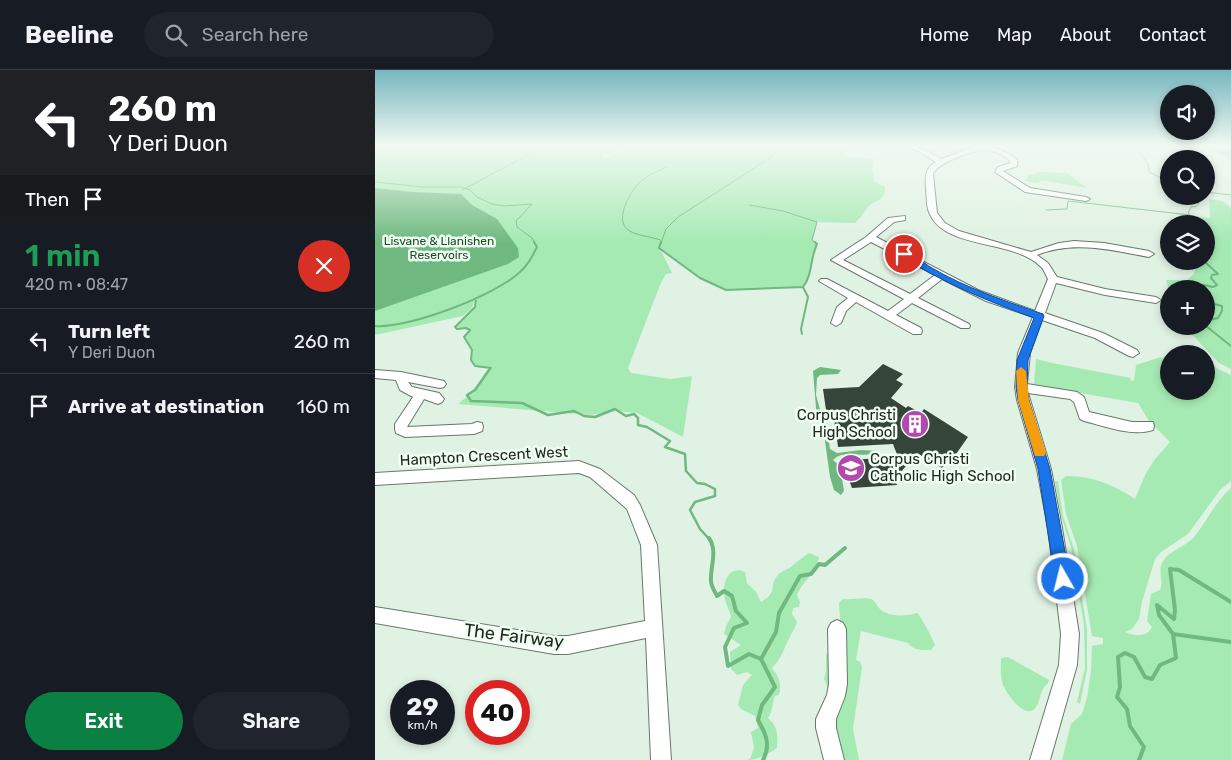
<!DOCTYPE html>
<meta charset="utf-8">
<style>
body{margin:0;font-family:Rubik,sans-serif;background:#20242c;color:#f1f3f6;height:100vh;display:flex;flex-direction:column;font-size:19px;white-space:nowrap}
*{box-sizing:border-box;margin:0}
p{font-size:16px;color:#9ea1a6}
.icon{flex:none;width:28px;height:28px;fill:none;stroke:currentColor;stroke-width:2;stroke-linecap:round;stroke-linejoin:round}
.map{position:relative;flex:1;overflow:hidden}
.sheet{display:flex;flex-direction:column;background:#171b24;width:375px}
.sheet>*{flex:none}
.hud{background:#202124;color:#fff;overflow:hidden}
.buttons{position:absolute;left:785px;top:15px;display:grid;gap:10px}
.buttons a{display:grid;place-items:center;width:55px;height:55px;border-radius:50%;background:#171b24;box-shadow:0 2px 8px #0003;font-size:25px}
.speed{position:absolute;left:15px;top:610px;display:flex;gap:10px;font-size:25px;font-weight:700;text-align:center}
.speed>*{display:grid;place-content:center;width:65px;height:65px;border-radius:50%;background:#171b24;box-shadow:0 2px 8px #0003;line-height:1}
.speed small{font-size:12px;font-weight:400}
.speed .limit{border:8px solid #d22;background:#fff;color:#111}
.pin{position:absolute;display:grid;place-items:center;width:42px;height:42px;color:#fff;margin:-21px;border:2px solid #fff;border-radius:50%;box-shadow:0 1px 5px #0007}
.me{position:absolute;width:55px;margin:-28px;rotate:352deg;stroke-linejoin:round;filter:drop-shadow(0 0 4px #0008)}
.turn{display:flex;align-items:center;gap:18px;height:105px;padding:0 25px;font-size:22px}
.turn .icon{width:65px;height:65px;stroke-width:2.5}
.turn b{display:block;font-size:35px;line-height:42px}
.then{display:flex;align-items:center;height:48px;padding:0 25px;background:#0003;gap:10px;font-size:19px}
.round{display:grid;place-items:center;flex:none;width:52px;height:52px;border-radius:26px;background:#20242c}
.headline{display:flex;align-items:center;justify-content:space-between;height:85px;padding:0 25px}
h1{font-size:30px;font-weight:600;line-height:38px;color:#1e9e55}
.cta{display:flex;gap:10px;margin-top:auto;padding:10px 25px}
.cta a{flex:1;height:58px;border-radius:30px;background:#0b8043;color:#fff;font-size:20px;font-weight:600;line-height:58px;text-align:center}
.cta a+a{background:#20242c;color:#f1f3f6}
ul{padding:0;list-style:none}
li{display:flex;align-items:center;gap:15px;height:65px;padding:0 25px;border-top:1px solid #363941}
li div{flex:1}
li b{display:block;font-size:19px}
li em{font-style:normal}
header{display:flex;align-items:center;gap:30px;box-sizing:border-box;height:70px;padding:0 25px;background:#171b24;border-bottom:1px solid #363941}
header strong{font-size:24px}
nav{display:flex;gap:28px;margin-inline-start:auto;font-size:18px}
.search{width:350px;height:45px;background:#20242c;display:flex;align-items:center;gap:12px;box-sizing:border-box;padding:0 18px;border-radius:28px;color:#9ea1a6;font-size:19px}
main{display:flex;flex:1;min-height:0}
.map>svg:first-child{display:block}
</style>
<header>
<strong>Beeline</strong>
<div class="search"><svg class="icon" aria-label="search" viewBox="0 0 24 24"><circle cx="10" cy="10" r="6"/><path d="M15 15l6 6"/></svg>Search here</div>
<nav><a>Home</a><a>Map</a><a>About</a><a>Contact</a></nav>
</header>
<main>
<section class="sheet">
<div class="hud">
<div class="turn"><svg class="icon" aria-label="left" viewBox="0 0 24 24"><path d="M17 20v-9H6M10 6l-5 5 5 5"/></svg><div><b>260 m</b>Y Deri Duon</div></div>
<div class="then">Then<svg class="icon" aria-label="arrive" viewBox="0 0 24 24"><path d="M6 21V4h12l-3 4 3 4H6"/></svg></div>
</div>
<div class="headline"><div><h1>1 min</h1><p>420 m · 08:47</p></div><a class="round" style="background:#d93025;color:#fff"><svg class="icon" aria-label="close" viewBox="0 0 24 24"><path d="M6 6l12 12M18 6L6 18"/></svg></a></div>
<ul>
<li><svg class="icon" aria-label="left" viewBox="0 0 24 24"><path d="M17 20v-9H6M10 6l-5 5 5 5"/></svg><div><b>Turn left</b><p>Y Deri Duon</p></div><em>260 m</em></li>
<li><svg class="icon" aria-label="arrive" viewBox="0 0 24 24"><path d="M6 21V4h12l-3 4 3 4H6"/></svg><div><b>Arrive at destination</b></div><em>160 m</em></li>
</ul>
<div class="cta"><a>Exit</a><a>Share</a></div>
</section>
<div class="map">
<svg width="856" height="690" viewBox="0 0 856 690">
<rect width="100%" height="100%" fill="#e0f2e3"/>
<path fill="#a6eab3" d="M0,75H256L228,85L227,90L260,75H474L468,86L499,89L497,98L499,111L510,117C511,131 501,129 493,137C489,143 485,148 480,153L442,152L437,170L442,174C433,187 440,206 428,217L351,220L325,208L285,179L297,203L291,204L285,215L253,298L256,303L295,309L317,306L308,367L262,343L242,341L215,345L83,334L100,320L116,298L100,296L96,290C100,275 95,278 89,267L95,260L80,257L100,237V230L97,238L88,246L0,265Z
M666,102L692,103L712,118L671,111H666L663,113L649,111L653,107L652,106Z
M834,129L847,131L856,138V299L844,293L809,256H831V219H795L793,217L791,210H812L819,204L822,193L819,191H831V154H819L804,145L835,148Z
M794,287V321H831V293L856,305V411L845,420L813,464L786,482L780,489L767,532L764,549L757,559L750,562C760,566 772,568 777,557L772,551L776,524L785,520C789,511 782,500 788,491C795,480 810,477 819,467C832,451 840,432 856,418V690H687L696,654L707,644L712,628L716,600L717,576L728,574V568L717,566L702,476L691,444L686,410L691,406C715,405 740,415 760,429L771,403L780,389L795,372L774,351L763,333L659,315L661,289L677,293L756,308L755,310L759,311L761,295L783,288Z
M680,411H683L688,446L699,479L712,559V599L705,634L702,632L710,598L709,555L696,477L686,446Z
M434,483L444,487C442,502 428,511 422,525L425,532L424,537L418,538L417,544L422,552C420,558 417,562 415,567C408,579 408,587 397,598C404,607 407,614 404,625L400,626C397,634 398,641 393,648C403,657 403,665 402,678C393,685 381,690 371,690L375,689L379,678L376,662L383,658L380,646L366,639L363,635L368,615L377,605L372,602L362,605L356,599L355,582L366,575L349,564L351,556L356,547C355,541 351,535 350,529C346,515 353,494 370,502L372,513L381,522L386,532C404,521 393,519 402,506C408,499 412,501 418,495C424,490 428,487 434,483Z
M468,529C477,530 489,527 496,529C501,531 501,535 504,538C513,548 531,546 542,543C546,546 559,571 560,575L556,580C547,580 539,581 533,573L486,561L481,590L485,592L487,597L478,659L484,690H455L452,616L449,609L451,601V585L457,576L455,557L465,550L464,533Z
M633,587L674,610C673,615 670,615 668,619C665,624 665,632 661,637C651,652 632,624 628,615C625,606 626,597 626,588Z"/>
<path fill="#6fb980" d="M0,118L37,122L86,124L97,135L122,149L143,178L144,187L133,194L0,241Z
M445,297L466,300L463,304L445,305L442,308L441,325L446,343L450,346L457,343L462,344L463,349H454L451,351L455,379L462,383L486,380L503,381C491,390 469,378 458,390L465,396L469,421L466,425L459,420L455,407L449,364L441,338L438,301Z"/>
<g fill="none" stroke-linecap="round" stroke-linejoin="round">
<path stroke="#6fb980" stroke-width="1" d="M759,75L773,94L774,102L794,112
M0,112L48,117H86L95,120L102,127L117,134L129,136L157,134L141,151L142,157L157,168L160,173
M87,120L172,75
M831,122L856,125
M820,126L824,133L822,136L816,137L813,143L825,154
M374,135L408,141L442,152L437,170L441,173
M671,140L692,139L693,131L815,145
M831,156L837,162L831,164
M285,170C275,166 260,166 252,159C240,148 255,122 264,113C270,106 283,102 291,97
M286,173L291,159L303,147L398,86"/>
<path stroke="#6fb980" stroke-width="2" d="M286,172L284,178L325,208L351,220L428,217L433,227L426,259L427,264
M831,173L837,181L831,179
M428,217C438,204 435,188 442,174L440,172
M828,219L829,215L838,217L842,215L836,208L837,205L843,204L829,191
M101,228L100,237L80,257L82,259L91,258L95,260L89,267L97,280L96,290L100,296L116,298L113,301
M831,232L847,236V241L843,248L831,251
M0,256C33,259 121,225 145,202C153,195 157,187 162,177L159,172
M831,256L856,276"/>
<path stroke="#6fb980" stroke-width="2.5" d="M114,300L100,320L92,325L96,331L147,333L173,345L199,341L209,346L220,347L240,339L251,346L259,344L263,348V355L272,357L295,371L290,377L310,384L311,401L322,413L330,414L340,419V426L320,432L315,440L325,459L335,470"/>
<path stroke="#6fb980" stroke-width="4" d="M334,468C343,481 335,497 336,511C336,516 340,522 342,526L349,521L357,526L361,541L372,553L359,558L350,577L353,596L374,584L386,589L400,617L387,635L383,650C391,664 396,675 388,690
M798,564L856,572
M386,589L401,562L404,543L425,506L436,504L444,494L450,495L470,478
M764,690L769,677L755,656L752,639L742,627L745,617L743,587L750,583L759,587L770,607L777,609L785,595L801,588L798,564L784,545L782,535L799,549L800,540L795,499L804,500L856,532"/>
</g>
<path fill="#364539" d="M508,294L528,304L521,310L528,314L516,328L531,338L533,336L546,343L549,339L593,367L574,394L571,393L567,398L542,383L520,409L522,415L477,418L474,410L466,406L472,399L473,390L523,387L518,374L463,377L462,369L454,366L460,360L459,340H451L448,319L484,317Z"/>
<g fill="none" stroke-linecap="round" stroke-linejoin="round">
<defs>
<path id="minor" d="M526,75C542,75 553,81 566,89C578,85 592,79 604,75C612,73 636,83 642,90V96L628,101L655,118L711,127L715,129L711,131L650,122L620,102L623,97L636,93C633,86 614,78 606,80C595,82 562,93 558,104L562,143L570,153L584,161L656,182L684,173L699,171L729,173L774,181L779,184L774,187C737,180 698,170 662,185L673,193L682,207L730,219L781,227L786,230L781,233L730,225L681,213L670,243L728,263L762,280L764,283L758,287L754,286L720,268L667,250L655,283L652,314L702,322L709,327L714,342L757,352H778L779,356L778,360C756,367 730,356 709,351L705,349L699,332L695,329L653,323L676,399L687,458L704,564L702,595L675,690H655L684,595L686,564L673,458L662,399L642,330L640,317L643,283L658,247L611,231L567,209L543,228L594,254L595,256L594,258H586L537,233L521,245L546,258L547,261L546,264H538L481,232L471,241L466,253L461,256L456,253L462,237L473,228L444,211L446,209H452L513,241L529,229L456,190L491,167L513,148L530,146V150L519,152L501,167L603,220L660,241L673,209C671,205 669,199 665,196C638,169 568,180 554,142C551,135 552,126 551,119C550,107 550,98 561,92L543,81ZM496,172L560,205L535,224L468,190Z
M0,300L26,302L69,311L71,314L69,317L65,318L33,312L37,317L64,323L69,329L67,332L63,334L49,329L32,357L97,354L102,352L107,353L108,357L107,361L99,364L30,367L21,363L20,359V354L38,327L25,320L21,310L0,308Z
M204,391L225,399L259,425L265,435L282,475L296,690H276L271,568L193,584H179L0,553V537L179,566H193L270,551L266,475L252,439L215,407L204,403L0,415V403Z
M462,550L468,553L471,559L472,614L470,626L461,649V658L469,690H449L441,658V649L452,625L454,614L453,559L456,553Z"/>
<path id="major" d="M827,75H838L856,83V88Z"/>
</defs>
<use href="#minor" stroke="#68796b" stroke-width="2"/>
<use href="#major" stroke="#d7d8d7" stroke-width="1"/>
<use href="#minor" fill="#fff" fill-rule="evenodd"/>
<use href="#major" fill="#86cd9d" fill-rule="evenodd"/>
</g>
<linearGradient id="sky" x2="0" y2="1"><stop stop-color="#77b6be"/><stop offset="0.44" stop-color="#f1f9f2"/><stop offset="1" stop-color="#f1f9f2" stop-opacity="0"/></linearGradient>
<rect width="856" height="172" fill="url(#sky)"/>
<path fill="#1a73e8" stroke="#114b97" d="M526,182C537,181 548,193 557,198C591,218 630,231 668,244L669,246L653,290L652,317L654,330L675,399L695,509L693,515L688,517L682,515L680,509L663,399L643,330L641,317L642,290L659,248C613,231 568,213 526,186Z"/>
<path fill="#f59e0b" d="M646,297L651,301L654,330L671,383L669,386H660L659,383L643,330L641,301Z"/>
<defs>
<symbol id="building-disc" viewBox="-11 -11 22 22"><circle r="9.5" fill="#b249ac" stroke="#f0fff2"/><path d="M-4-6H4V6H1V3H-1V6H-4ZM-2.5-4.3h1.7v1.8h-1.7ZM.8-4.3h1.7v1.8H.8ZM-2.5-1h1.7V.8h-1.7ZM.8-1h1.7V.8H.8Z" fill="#fff"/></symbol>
<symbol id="school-disc" viewBox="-11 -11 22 22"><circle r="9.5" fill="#b249ac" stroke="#f0fff2"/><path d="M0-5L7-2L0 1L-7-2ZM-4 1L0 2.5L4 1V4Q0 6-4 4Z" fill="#fff"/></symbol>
</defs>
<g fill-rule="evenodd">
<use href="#building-disc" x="524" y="338" width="32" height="32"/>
<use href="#school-disc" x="460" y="382" width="32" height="32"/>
</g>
<g text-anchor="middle" stroke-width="5" stroke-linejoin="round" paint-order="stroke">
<g font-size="12" fill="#174d27" stroke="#f0fff2">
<text x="64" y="175">Lisvane &amp; Llanishen<tspan x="64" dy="14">Reservoirs</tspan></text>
</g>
<g font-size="15" fill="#1f2520" stroke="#f0fff2" text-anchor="end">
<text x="521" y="350">Corpus Christi<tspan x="521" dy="17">High School</tspan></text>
<text x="495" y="394" text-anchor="start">Corpus Christi<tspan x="495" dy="17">Catholic High School</tspan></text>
</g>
<g font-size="15" fill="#1f2520" stroke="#f0fff2">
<text transform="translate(109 386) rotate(-3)" y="5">Hampton Crescent West</text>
</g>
<g font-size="18" fill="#1f2520" stroke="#f0fff2">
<text transform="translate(139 566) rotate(7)" y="6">The Fairway</text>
</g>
</g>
</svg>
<div class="buttons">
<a><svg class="icon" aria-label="sound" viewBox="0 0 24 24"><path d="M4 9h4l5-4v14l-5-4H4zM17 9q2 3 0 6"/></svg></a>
<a><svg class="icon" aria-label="search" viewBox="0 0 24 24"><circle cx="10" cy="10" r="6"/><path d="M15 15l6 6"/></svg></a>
<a><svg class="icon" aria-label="layers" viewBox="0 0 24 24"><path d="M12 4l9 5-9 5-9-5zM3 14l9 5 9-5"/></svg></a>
<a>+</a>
<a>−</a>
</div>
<div class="speed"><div>29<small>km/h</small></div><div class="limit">40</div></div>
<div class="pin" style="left:529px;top:184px;background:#d93025"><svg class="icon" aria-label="arrive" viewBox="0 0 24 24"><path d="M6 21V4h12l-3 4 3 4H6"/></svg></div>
<svg class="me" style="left:688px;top:509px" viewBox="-20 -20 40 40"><circle r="17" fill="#1a73e8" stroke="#fff" stroke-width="3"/><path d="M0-11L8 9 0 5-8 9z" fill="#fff"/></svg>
</div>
</main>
